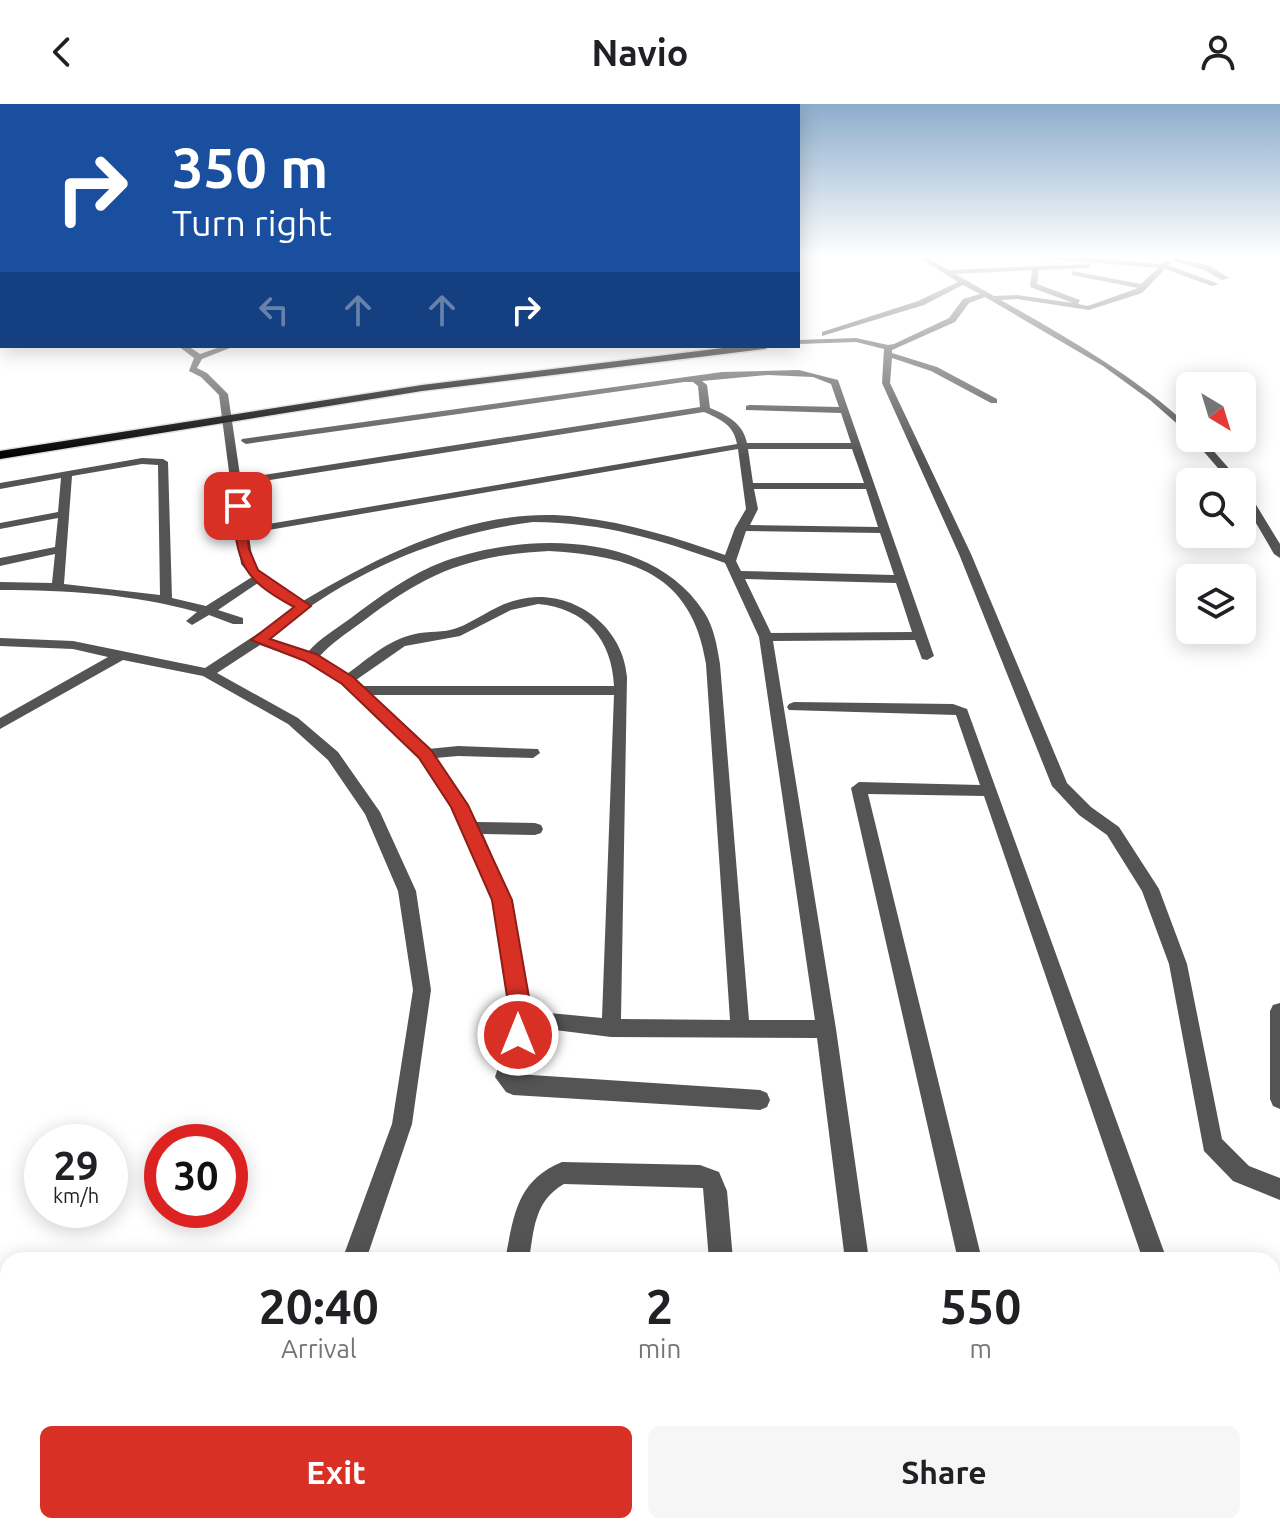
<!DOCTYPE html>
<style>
body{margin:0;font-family:Ubuntu,sans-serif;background:#f6f6f6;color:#202124;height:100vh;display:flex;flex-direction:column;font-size:30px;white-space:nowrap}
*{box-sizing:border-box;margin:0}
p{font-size:26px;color:#757577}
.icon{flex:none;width:44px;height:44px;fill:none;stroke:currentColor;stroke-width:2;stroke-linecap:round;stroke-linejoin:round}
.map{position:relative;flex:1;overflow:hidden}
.sheet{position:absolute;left:0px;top:1148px;width:1280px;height:282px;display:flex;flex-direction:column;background:#fff;border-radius:24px 24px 0 0;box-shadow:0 4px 20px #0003}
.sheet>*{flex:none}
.banner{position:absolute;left:0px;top:0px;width:800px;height:244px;box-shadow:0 4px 20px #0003;background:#1a4fa0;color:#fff;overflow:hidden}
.needle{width:52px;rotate:142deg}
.buttons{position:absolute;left:1176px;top:268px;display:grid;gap:16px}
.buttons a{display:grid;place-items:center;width:80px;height:80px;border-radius:12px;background:#fff;box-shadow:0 4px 20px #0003;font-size:40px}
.speed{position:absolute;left:24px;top:1020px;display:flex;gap:16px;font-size:40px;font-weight:700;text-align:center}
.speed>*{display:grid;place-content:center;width:104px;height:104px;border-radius:50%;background:#fff;box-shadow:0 4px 20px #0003;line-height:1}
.speed small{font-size:20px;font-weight:400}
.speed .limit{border:12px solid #d22;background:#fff;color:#111}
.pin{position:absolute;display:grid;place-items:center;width:68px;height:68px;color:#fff;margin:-34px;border-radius:16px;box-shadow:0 4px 12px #0006}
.me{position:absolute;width:88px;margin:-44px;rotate:0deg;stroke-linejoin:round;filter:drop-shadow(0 0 6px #0008)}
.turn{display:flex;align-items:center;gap:28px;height:168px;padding:0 40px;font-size:36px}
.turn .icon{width:104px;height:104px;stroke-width:2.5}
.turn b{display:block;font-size:56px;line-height:68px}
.lanes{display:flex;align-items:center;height:76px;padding:0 40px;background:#0003;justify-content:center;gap:40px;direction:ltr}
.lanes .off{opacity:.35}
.eta{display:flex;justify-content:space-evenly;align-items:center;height:136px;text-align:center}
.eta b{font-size:48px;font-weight:700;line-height:56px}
.action{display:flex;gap:16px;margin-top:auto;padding:16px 40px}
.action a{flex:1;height:92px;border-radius:12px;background:#d93025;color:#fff;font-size:32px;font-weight:700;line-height:92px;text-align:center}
.action a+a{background:#f6f6f6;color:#202124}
header{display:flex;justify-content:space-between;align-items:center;height:104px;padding:0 40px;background:#fff;font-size:36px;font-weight:700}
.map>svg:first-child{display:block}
</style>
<header><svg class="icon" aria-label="back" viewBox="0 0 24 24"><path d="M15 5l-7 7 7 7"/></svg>Navio<svg class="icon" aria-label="person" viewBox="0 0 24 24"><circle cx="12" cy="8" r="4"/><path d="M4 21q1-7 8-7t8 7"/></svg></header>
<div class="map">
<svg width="1280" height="1429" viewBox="0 0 1280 1429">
<rect width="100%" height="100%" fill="#fff"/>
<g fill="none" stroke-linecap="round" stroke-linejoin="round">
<defs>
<path id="major" d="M739,242H770L765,245L422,287L0,355V347L422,281Z"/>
</defs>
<use href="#major" stroke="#dbdbdb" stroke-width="3"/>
<path fill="#545454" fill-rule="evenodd" d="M918,153H926L949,166L1091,160L1088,164L1039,166L1037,180L1080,196L1078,200L1088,202L1138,184L1072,171V167L1141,180L1158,164L1028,153H1083L1161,160L1167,156L1171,158L1168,161L1219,180L1212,182L1165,165L1142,189L1089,206L1017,195L1001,196C1069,235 1132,270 1190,323V331L1150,296L1103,262L985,193L969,199L955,218L892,246V249L937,263L997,295V299H991L931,267L892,254L890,279L971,450L1067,679L1091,703L1119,723L1159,785L1187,860L1222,1035L1249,1062L1280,1074V1096L1233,1077L1204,1047L1169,860L1142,787L1107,731L1079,711L1052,682L959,450L882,279L884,245L856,238L798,240V236L856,234L888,241L894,240L949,214L963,195L980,190L963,181L924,201L822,232V228L918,197L958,178ZM1032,166L1030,183L1073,199L1017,191L994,192L955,170Z
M1175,154L1210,162L1229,174L1222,176L1204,166L1173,157Z
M0,162H2L0,167Z
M0,182H2V186H0Z
M178,242H188L200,250L223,242H235L202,255L197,264L207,269L228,290L253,459L268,476L303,497C386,448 479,401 578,413C629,419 677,434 725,451L735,424L746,405L738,345L257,428L251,425L257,422L737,340C734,321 720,315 704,308L257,378L252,375L257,372L700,303L698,282L693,278H684L246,340L241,337L242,335L722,268L799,266L838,276L934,552L927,556L922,555L915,536L773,537L836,925L869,1156H845L817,934L611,933L531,923L516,970L760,986L767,989L770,996L767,1003L760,1006L513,991L506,988L495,973L515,910L510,899L493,796L465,725L420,654L342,579L306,557L260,541L217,569L298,614L338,648L380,708L416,787L431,886L412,1020L366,1156H342L392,1020L413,886L398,787L365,710L328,656L288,620L203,572L123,556L0,625V614L108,553L73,545L0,542V534L73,537L205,564L271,521L295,502L258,479L218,506L243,514V520H233L209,511L192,521L186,517L197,508C133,490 67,486 0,486V478L52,479L55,450L0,462V454L55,443L58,414L0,425V419L58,408L61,374L0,385V379L142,354L163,355L168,358L172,494L206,502L252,473L241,460L219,291L201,273L189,267L194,254ZM768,271L813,273L831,280L839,303L749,301L746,302V306L841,309L851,339H747C743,319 727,311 710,304L707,281L702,277ZM748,345H852L864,379H753ZM142,360L158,361L160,491L64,480L72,372ZM754,385H866L878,423L750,421L758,405ZM533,418C606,419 657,435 725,459L759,533L815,916H749L720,560C717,542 714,523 704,508C652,427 526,428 445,457C410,470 380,492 351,514C336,525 320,534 308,548L268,535C282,526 294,514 308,504C375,458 452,428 533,418ZM746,427L880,429L894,471L741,467L736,457ZM549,447C631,452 692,469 706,560L730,916L621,915L627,573C623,520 569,482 517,496C495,501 478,516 457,524C444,529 428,527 415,530C388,536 369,554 347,570L319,553C331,539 347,529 362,518C426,469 468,451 549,447ZM745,475L896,479L912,528L771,529ZM538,500C585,504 612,535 614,582H362L356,576L405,542L460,532L511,506ZM372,591H614L602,914L539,908L532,904L528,898L511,796L483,730L535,731L541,729L543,725L541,721L535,719L477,718L435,654L458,652L533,654L540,649L538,645L458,642L428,645Z
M1192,334H1202L1241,378H1230Z
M1242,383L1247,386L1280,440V454L1274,450L1242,395Z
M794,598L953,600L967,605L1167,1156H1143L984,692L868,690L982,1156H958L851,684L859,678L980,681L956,611L789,606L787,603L789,600Z
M1280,899V1005L1273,1002L1270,995V907L1273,901Z
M562,1058L700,1061L719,1068L727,1087L733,1156H709L703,1084L564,1080C534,1097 534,1126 529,1156H505C514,1112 516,1077 562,1058Z
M233,1422H261L258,1429H230Z
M432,1422H460L458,1429H430Z
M722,1422H750L751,1429H723Z
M880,1422H908L909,1429H881Z
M1020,1422H1048L1049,1429H1021Z
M1235,1422H1263L1266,1429H1238Z"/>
<use href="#major" fill="#000" fill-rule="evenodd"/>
</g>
<linearGradient id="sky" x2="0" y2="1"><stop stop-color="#8cadcc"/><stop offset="0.43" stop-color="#fff"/><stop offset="1" stop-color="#fff" stop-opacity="0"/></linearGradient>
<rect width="1280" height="353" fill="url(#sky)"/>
<path fill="#d93025" stroke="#8d1f18" stroke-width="2" d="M238,398L244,402L249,445L258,466L311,502L270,535L316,550L353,573L431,646L468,701L512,796L530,899L535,910L526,938L518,941L510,938L507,931L514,911L508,899L492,796L451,703L419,654L342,580L305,557L251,536L294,503C240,474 238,459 232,402Z"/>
</svg>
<div class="buttons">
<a><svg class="needle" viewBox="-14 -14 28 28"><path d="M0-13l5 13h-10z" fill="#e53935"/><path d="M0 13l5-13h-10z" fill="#757577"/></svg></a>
<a><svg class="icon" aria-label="search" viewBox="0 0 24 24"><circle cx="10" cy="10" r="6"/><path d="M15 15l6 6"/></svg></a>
<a><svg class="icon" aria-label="layers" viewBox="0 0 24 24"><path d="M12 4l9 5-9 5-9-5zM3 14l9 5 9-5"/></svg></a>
</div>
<div class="speed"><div>29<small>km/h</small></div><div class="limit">30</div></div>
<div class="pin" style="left:238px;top:402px;background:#d93025"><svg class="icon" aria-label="arrive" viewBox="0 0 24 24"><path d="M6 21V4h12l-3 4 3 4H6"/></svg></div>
<svg class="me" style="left:518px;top:931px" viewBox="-20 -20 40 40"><circle r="17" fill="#d93025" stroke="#fff" stroke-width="3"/><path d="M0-11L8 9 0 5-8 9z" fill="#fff"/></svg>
<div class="banner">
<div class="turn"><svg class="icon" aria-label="right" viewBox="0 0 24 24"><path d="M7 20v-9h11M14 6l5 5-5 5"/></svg><div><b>350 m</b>Turn right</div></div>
<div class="lanes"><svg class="icon off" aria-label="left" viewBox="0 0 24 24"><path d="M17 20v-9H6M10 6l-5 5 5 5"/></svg><svg class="icon off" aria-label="ahead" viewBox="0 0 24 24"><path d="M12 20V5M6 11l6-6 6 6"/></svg><svg class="icon off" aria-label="ahead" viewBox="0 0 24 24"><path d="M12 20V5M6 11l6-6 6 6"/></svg><svg class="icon" aria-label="right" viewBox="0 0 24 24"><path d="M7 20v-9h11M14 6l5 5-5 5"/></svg></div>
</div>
<section class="sheet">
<div class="eta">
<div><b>20:40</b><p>Arrival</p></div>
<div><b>2</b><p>min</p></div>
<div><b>550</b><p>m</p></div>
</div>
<div class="action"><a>Exit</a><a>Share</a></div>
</section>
</div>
